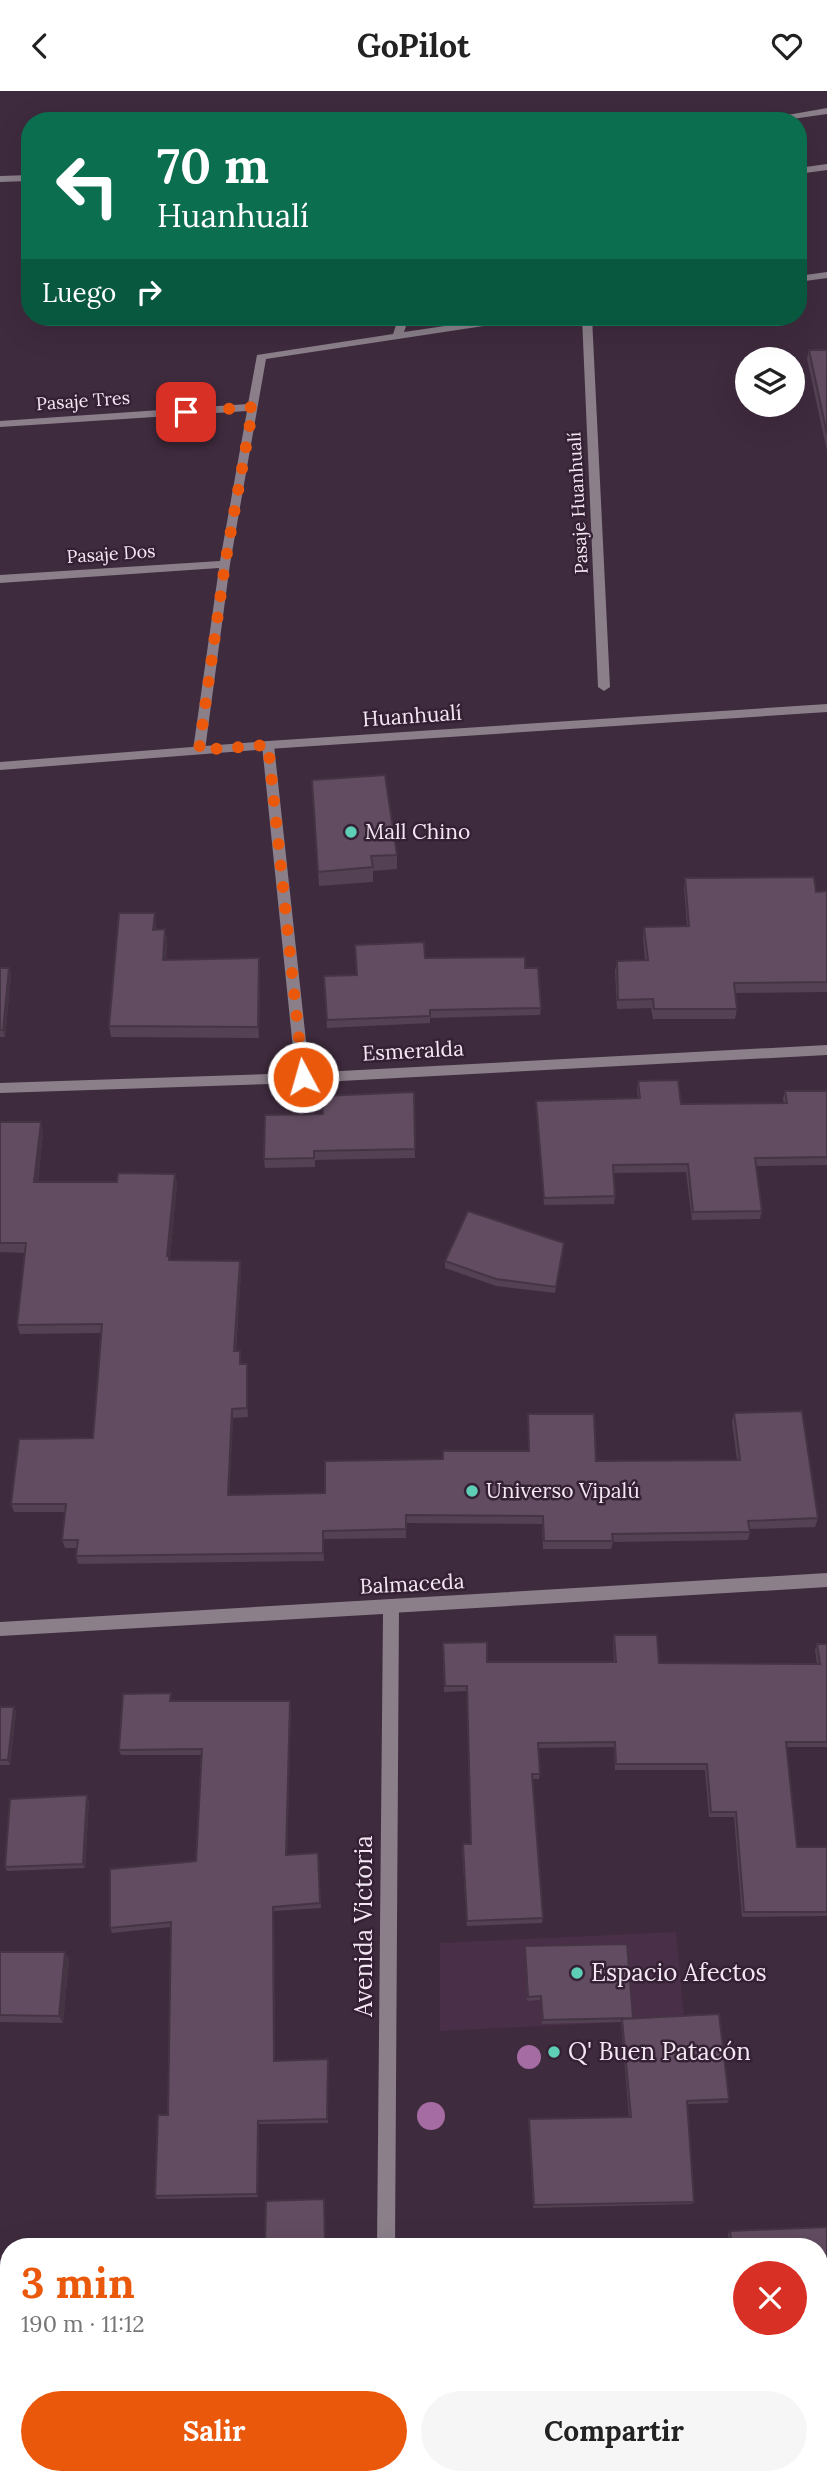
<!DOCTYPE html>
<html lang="es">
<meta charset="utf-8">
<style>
body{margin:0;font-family:Lora,serif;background:#f6f6f6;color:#222;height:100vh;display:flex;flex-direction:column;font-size:26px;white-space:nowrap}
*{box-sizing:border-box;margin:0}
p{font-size:23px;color:#767676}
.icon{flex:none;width:38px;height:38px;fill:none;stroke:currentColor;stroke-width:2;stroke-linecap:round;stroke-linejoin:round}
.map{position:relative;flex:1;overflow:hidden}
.drawer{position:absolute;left:0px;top:2147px;width:828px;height:247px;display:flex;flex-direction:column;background:#fff;border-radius:28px 28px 0 0;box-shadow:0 7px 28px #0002}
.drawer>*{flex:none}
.banner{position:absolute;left:21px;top:21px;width:786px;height:214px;border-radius:28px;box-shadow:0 7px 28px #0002;background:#0b6e4f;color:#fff;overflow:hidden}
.fabs{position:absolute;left:735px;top:256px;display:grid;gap:14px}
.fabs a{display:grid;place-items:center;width:70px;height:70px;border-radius:50%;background:#fff;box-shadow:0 7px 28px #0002;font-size:35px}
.pin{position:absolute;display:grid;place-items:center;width:60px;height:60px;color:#fff;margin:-30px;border-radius:14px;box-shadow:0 4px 10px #0006}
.me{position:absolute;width:77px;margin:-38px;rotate:354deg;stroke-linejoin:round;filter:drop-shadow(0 0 5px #0008)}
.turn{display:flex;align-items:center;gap:24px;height:147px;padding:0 21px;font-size:32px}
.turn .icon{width:91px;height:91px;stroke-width:2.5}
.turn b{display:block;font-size:49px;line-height:60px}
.then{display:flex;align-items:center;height:66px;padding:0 21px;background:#0003;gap:14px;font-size:26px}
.round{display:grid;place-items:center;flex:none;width:74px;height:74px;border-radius:37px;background:#f6f6f6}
.summary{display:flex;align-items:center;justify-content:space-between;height:119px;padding:0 21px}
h1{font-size:42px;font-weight:700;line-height:52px;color:#ea580c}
.button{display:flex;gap:14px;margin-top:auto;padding:14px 21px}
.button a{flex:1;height:80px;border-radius:42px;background:#ea580c;color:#fff;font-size:28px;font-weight:700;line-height:80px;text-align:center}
.button a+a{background:#f6f6f6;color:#222}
header{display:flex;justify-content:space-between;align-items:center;height:91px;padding:0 21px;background:#fff;font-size:32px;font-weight:700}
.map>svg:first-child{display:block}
</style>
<header><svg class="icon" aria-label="back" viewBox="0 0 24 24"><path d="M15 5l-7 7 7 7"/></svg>GoPilot<svg class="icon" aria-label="heart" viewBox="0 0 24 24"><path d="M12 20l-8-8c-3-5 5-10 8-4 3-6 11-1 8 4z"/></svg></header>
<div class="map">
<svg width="827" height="2393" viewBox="0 0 827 2393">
<rect width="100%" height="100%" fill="#3f2b3e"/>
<path fill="#492f48" d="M676,1841L684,1928L440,1940V1852Z"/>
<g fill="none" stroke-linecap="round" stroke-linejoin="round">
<path fill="#8b808a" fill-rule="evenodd" d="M268,650L274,654L310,987L303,992L296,987L262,654Z"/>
<path fill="#8b808a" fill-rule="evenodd" d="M827,17V23L778,30H754Z
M827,73V79L798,83V77Z
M399,226H409L404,241L506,226H529L524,229L266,268L230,473L205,659L199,663L195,662L193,659L219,477L0,492V484L220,470L247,320L0,336V330L248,313L257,264L393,243Z
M582,226H592L610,596L604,600L598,596Z
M827,954V964L303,992L0,1002V992L303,982Z
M827,1482V1496L391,1522L386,1520L383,1515L386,1510L391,1508Z"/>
<path fill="#8b808a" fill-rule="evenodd" d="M30,84V90L0,91V85Z
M827,181V187L798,191V185Z
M827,613V621L268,658L0,679V671L268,650Z
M391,1508L396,1510L399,1515L395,2156H377L383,1523L0,1545V1531Z
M375,2385H395V2393H375Z"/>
</g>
<g fill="#a46ca2">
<circle cx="529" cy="1966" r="12"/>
<circle cx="431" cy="2025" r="14"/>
</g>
<path fill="#544153" d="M809,259H827V360L807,268Z
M312,689L397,764V778L373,780V791L319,795Z
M685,787L816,801L827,800V901L735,902L737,918L735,928H653L651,917L617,918L615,880L617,870L645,869L643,846L644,836L687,835L684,797Z
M156,833V839L165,838L167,849L166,869L260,877L259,947L111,946L109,935Z
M425,867L525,877L541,917L540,924L430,927V932L327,937L324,885L357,884Z
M0,877H9L11,885L5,946H0Z
M638,990L681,1013L784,1012L783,1008L785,1000H827V1074L756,1075L762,1120L760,1128L692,1129L686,1081L613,1082L615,1105L614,1113L544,1114L536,1018V1010L638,1008L637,998Z
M414,1001L415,1067L315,1069V1076L265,1077L264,1068L323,1023Z
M0,1031L43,1041L38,1091L177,1092L170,1166V1169L240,1170L241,1180L236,1260H240L241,1273L248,1281V1326L233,1327L229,1404L325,1402L443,1368L528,1360V1323L596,1370L737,1369L732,1331L734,1322L818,1427L815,1436L750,1438V1441L748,1449L613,1451L611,1458H543L542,1433L406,1432V1447L323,1448L324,1470L78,1473L76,1465L77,1457H65L62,1449L66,1421H14L11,1413L93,1347L101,1242L20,1243L17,1234L25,1162L0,1161Z
M564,1152L555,1202L496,1195L445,1177V1170Z
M614,1544L659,1572L817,1573L815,1559L817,1553H827V1656H787L797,1756H827V1825L742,1826L734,1726H709L705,1679H615L614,1656L539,1657L540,1683L539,1688H533L543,1827L542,1832L467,1835L462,1758L463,1753H471L467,1600L444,1601L443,1552L487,1571H614L613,1550Z
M172,1608V1610H290L291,1616L287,1764L318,1762L321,1817L274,1820L275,1970L328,1972V2032L259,2033L258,2106L157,2108L155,2105L168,2024L171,1836L112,1842L110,1837L196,1770L201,1664H121L119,1659Z
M0,1616H14L16,1621L10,1674H0Z
M89,1709L85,1777L7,1780L5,1776Z
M525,1855L632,1927L729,2008L727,2012L687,2013L694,2111L692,2113L533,2117L529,2028L629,2026L621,1931L542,1933L541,1909L527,1910Z
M0,1861H65L69,1869L63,1932L0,1931Z
M324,2108L325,2156H265Z
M827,2136V2212H819V2156H730L728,2143L730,2140Z
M42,2385H247V2392L41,2393Z"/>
<path fill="#453544" d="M155,822L156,833L155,850L153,839Z
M165,838L167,849L165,879L163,869Z
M259,867L260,877L259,947L258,936Z
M9,877L11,885L5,946L3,939Z
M41,1031L43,1041L37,1100L34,1091Z
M175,1083L177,1092L170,1166L171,1174L167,1165Z
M240,1170L241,1180L235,1269L234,1260Z
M247,1273L248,1281V1326L247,1317Z
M232,1318L233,1327L229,1413L228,1404Z
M290,1610L291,1616L287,1769L286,1764Z
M14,1616L16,1621L10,1674L8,1669Z
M87,1704L89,1709L85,1777L83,1773Z
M273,1816L274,1820L275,1974L274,1970Z
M65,1861L69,1869L63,1932L59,1925Z
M258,2030L259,2033L258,2106L257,2103Z"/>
<path fill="#624c61" stroke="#453544" stroke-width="2" d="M809,259H827V343Z
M385,684L397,764L371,765L373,776L318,781L312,689Z
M814,786L816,801L827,800V891L734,892L737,918H654L653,908L618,909L617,870L648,869L644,836L689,835L685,787Z
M119,822H155L153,839L165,838L163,869L259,867L258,936L109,935Z
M424,851L425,867L525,866V877H538L541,917L430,919V925L327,929L324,885L357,884L355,854Z
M0,877H9L3,939H0Z
M678,989L681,1013L787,1012L785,1000H827V1066L755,1067L762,1120L693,1121L688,1073L613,1074L615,1105L544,1107L536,1010L640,1007L638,990Z
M414,1001L415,1058L314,1060V1067L264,1068L265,1024L323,1023L322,1005Z
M0,1031H41L34,1091H117L118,1082L175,1083L167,1165H169V1169L240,1170L234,1260H240V1273H247V1317L232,1318L228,1404L325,1402V1370L443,1368V1360H529L528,1323H594L596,1370L740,1369L734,1322L802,1320L818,1427L748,1430L750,1441L612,1443L613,1450H544L543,1425L406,1424V1438L323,1440V1462L76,1465L78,1449H62L66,1413H11L19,1348L93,1347L102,1233L17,1234L26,1152H0Z
M468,1120L564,1152L556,1196L496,1188L445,1170Z
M614,1544H657L659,1572L820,1573L817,1553H827V1651H786L797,1756H827V1821H744L736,1721H711L707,1673H616L615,1651L538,1652L540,1683H532L543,1827L467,1830L463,1753H471L467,1595H445L443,1552L487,1551V1571H616Z
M171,1602L170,1610H290L286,1764L318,1762L320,1812L273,1816L274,1970L328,1968L327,2028L258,2030L257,2103L155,2105L158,2024H168L171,1831L110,1837V1778L196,1770L202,1658L119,1659L123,1603Z
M0,1616H14L8,1669H0Z
M87,1704L83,1773L5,1776L10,1708Z
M627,1853L633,1927L543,1929L541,1905L528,1906L525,1855Z
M0,1861H65L59,1925L0,1924Z
M719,1923L729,2008L687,2010L694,2111L534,2114L529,2028L631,2026L622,1928Z
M324,2108L325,2153H302V2156H265L266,2110Z
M827,2136V2209L819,2210V2156H732L730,2140Z
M42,2385H246V2391H206V2393H41Z"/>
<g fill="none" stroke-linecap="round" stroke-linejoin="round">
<path stroke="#ea580c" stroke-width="12" stroke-dasharray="0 21.6" d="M186,321L253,316L225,473L199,659L268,654L303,986"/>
</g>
<g fill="#5eceb7" stroke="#352134" stroke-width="2.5">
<circle cx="351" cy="741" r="7"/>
<circle cx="472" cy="1400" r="7"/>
<circle cx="577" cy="1882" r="7"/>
<circle cx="554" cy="1961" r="7"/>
</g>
<g text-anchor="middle" stroke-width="5" stroke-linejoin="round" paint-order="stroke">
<g font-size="18" fill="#f4e7f3" stroke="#352134">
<text transform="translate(83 310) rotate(-4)" y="6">Pasaje Tres</text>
<text transform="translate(578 412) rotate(-93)" y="6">Pasaje Huanhualí</text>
<text transform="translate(111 463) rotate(-4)" y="6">Pasaje Dos</text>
</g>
<g font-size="21" fill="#f4e7f3" stroke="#352134">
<text transform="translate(412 625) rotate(-4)" y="7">Huanhualí</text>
<text transform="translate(413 960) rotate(-3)" y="7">Esmeralda</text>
<text transform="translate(412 1493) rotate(-3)" y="7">Balmaceda</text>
</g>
<g font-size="21" fill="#f4e7f3" stroke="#352134" text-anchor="start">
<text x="365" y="748">Mall Chino</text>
<text x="486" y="1407">Universo Vipalú</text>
</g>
<g font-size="24" fill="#f4e7f3" stroke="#352134">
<text transform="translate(364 1835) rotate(-90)" y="8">Avenida Victoria</text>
</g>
<g font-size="24" fill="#f4e7f3" stroke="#352134" text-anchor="start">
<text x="591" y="1890">Espacio Afectos</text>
<text x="568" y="1969">Q' Buen Patacón</text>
</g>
</g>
</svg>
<div class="fabs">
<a><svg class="icon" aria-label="layers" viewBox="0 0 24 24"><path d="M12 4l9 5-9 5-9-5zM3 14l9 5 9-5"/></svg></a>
</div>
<div class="pin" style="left:186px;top:321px;background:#d93025"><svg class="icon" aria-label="arrive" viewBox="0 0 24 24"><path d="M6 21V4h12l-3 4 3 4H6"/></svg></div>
<svg class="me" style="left:303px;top:986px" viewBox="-20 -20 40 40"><circle r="17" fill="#ea580c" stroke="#fff" stroke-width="3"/><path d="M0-11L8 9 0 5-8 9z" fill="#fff"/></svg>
<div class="banner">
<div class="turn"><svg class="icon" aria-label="left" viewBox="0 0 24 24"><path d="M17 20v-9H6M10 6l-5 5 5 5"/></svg><div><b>70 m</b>Huanhualí</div></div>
<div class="then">Luego<svg class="icon" aria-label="right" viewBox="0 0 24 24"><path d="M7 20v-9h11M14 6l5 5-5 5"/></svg></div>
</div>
<section class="drawer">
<div class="summary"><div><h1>3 min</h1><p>190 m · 11:12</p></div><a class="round" style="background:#d93025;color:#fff"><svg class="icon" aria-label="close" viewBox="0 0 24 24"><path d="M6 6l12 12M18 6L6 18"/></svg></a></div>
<div class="button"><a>Salir</a><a>Compartir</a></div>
</section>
</div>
